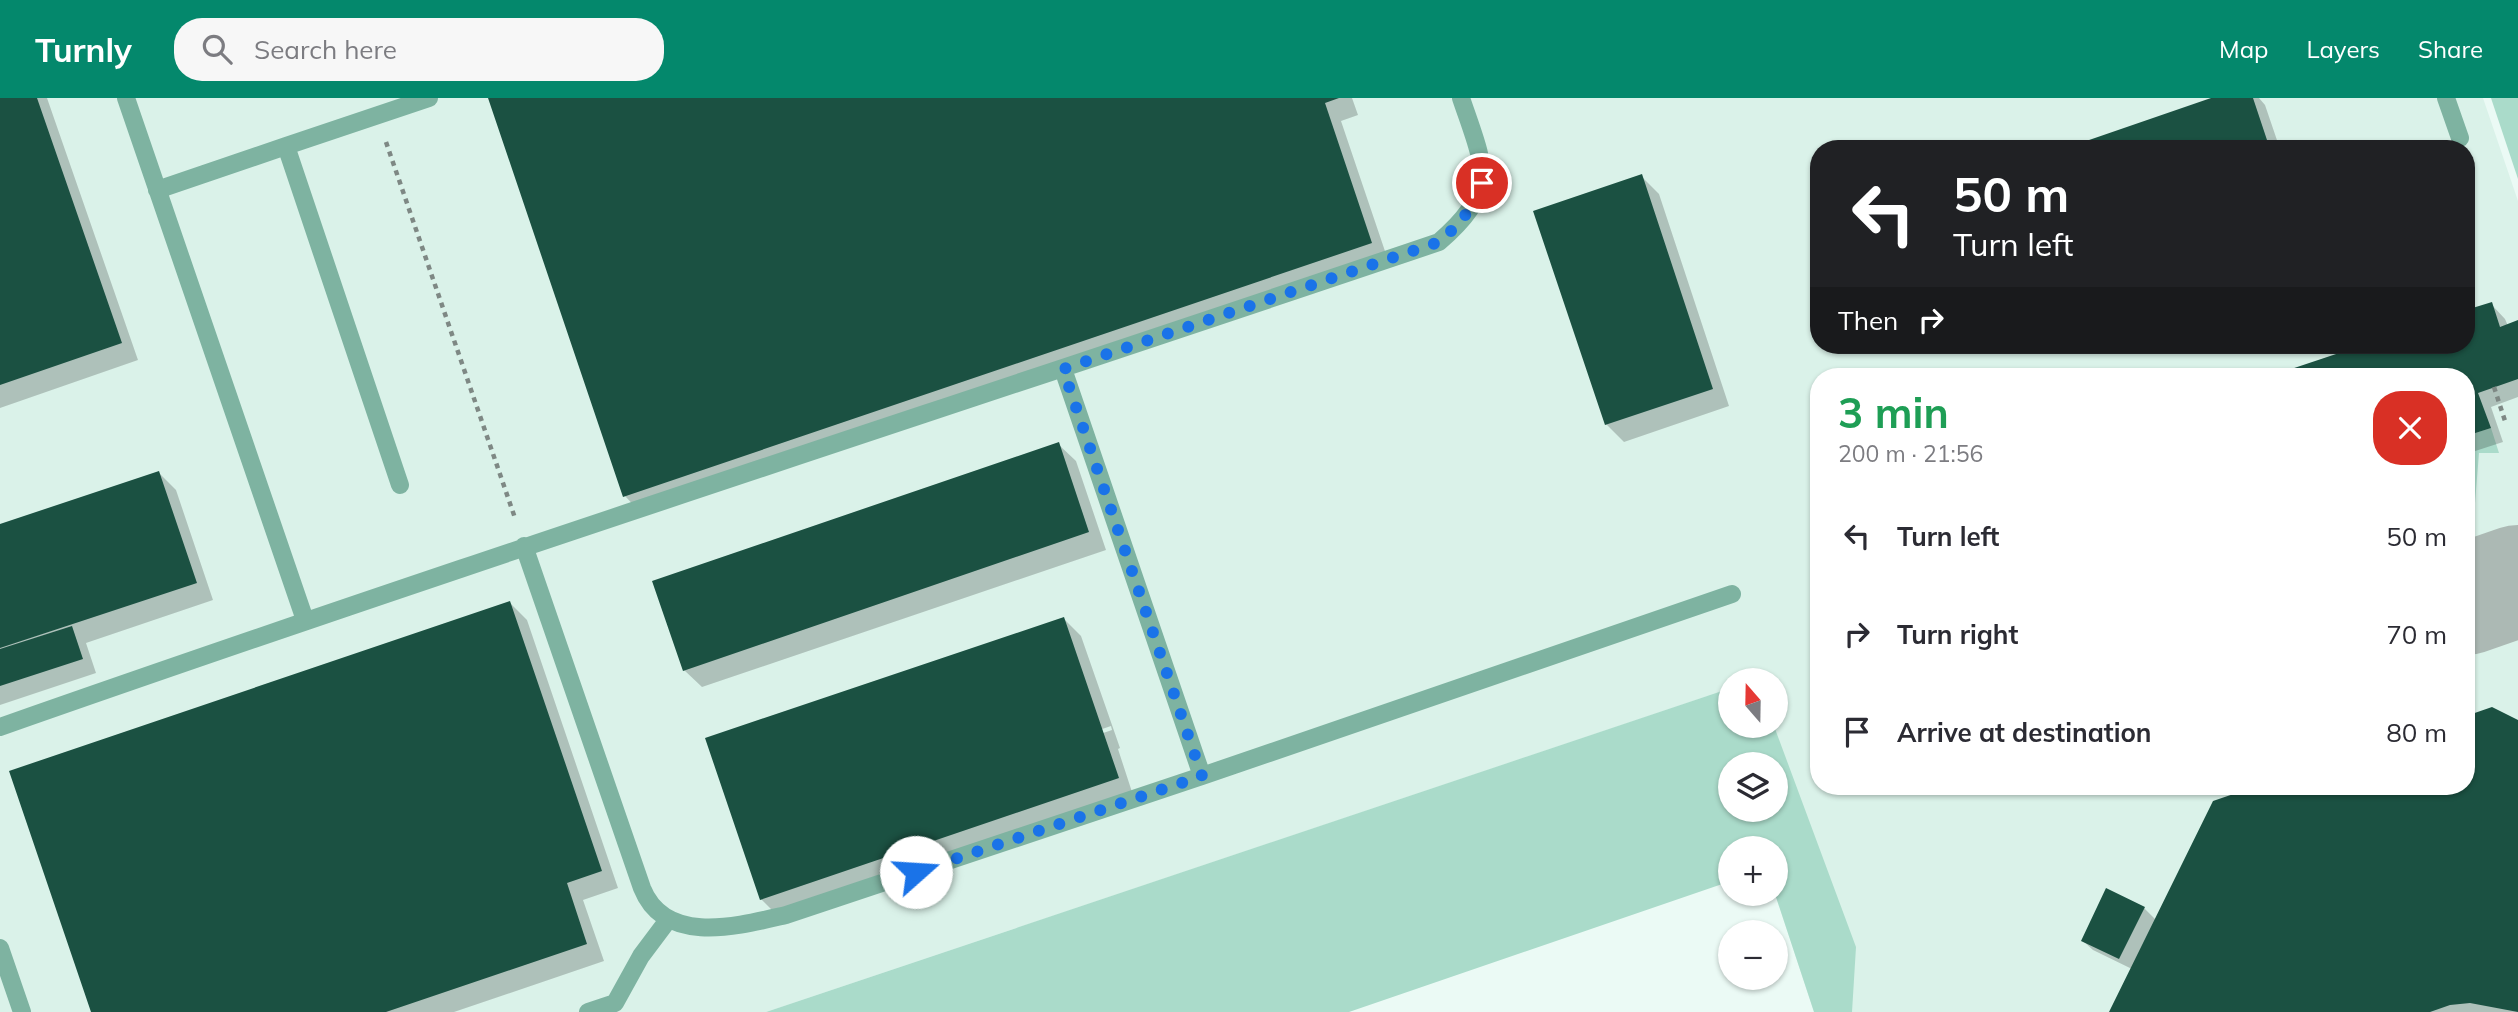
<!DOCTYPE html>
<meta charset="utf-8">
<style>
body{margin:0;font-family:Mulish,sans-serif;background:#f7f7f7;color:#2b2b33;height:100vh;display:flex;flex-direction:column;font-size:26px;white-space:nowrap}
*{box-sizing:border-box;margin:0}
p{font-size:23px;color:#7c7c81}
.icon{flex:none;width:38px;height:38px;fill:none;stroke:currentColor;stroke-width:2;stroke-linecap:round;stroke-linejoin:round}
.map{position:relative;flex:1;overflow:hidden}
.sheet{position:absolute;left:1810px;top:270px;width:665px;height:427px;display:flex;flex-direction:column;background:#fff;border-radius:28px;box-shadow:0 2px 5px #0004}
.sheet>*{flex:none}
.banner{position:absolute;left:1810px;top:42px;width:665px;height:214px;border-radius:28px;box-shadow:0 2px 5px #0004;background:#202124;color:#fff;overflow:hidden}
.needle{width:46px;rotate:340deg}
.controls{position:absolute;left:1718px;top:570px;display:grid;gap:14px}
.controls a{display:grid;place-items:center;width:70px;height:70px;border-radius:50%;background:#fff;box-shadow:0 2px 5px #0004;font-size:35px}
.pin{position:absolute;display:grid;place-items:center;width:60px;height:60px;color:#fff;margin:-30px;border:4px solid #fff;border-radius:50%;box-shadow:0 2px 7px #0007}
.me{position:absolute;width:77px;margin:-38px;rotate:71deg;stroke-linejoin:round;filter:drop-shadow(0 0 5px #0008)}
.turn{display:flex;align-items:center;gap:24px;height:147px;padding:0 28px;font-size:32px}
.turn .icon{width:91px;height:91px;stroke-width:2.5}
.turn b{display:block;font-size:49px;line-height:60px}
.then{display:flex;align-items:center;height:66px;padding:0 28px;background:#0003;gap:14px;font-size:26px}
.round{display:grid;place-items:center;flex:none;width:74px;height:74px;border-radius:28px;background:#f7f7f7}
.overview{display:flex;align-items:center;justify-content:space-between;height:119px;padding:0 28px}
h1{font-size:42px;font-weight:700;line-height:52px;color:#1e9e55}
ul{padding:0;list-style:none}
li{display:flex;align-items:center;gap:21px;height:98px;padding:0 28px}
li div{flex:1}
li b{display:block;font-size:26px}
li em{font-style:normal}
header{display:flex;align-items:center;gap:42px;box-sizing:border-box;height:98px;padding:0 35px;background:#04886c;color:#fff}
header strong{font-size:33px}
nav{display:flex;gap:38px;margin-inline-start:auto;font-size:24px}
.search{width:490px;height:63px;background:#f7f7f7;display:flex;align-items:center;gap:18px;box-sizing:border-box;padding:0 24px;border-radius:28px;color:#7c7c81;font-size:26px}
.map>svg:first-child{display:block}
</style>
<header>
<strong>Turnly</strong>
<div class="search"><svg class="icon" aria-label="search" viewBox="0 0 24 24"><circle cx="10" cy="10" r="6"/><path d="M15 15l6 6"/></svg>Search here</div>
<nav><a>Map</a><a>Layers</a><a>Share</a></nav>
</header>
<div class="map">
<svg width="2518" height="914" viewBox="0 0 2518 914">
<rect width="100%" height="100%" fill="#ebfaf5"/>
<path fill="#daf2e9" fill-rule="evenodd" d="M0,0H2483L2518,103V914H1814L1775,796L1776,667H1731L1708,598L766,914H0ZM1818,51H2466V247H1818ZM1818,278H2466V688H1818ZM1731,583H1776V628H1731Z"/>
<path fill="#aadbca" fill-rule="evenodd" d="M2491,0H2518V81Z
M2491,330L2499,355H2479L2473,430L2466,448V338Z
M1731,590V628H1774L1856,849L1852,914H1814L1775,796L1776,751H1731V783L1349,914H766ZM1731,667H1776V712H1731Z"/>
<path fill="#0003" fill-rule="evenodd" d="M0,0H47L138,262L0,310Z
M490,0H1352L1358,17L1341,23L1388,162L642,416L625,398Z
M2216,0H2259L2265,7L2280,51H2067Z
M1641,78L1659,96L1729,308L1624,344L1606,326Z
M2491,206L2505,221L2508,228L2518,224V299L2491,309L2503,344L2466,356V278H2277L2371,247H2466V215Z
M1870,247H1906L1879,256Z
M1058,346L1076,363L1106,452L702,589L684,572Z
M159,375L176,392L213,502L86,545L96,575L0,607V428Z
M510,505L527,522L618,790L583,802L604,863L454,914H93Z
M1064,521L1081,538L1120,650L1118,651L1132,694L775,815L761,801L707,641ZM1111,628L1112,632L784,743L783,740Z
M2491,611L2518,624V914H2111L2132,871L2093,852L2083,843L2144,810L2156,822L2214,704L2263,688H2466V620Z"/>
<g fill="none" stroke-linecap="round" stroke-linejoin="round">
<path stroke="#acb9b4" stroke-width="112" d="M2466,501L2518,483"/>
</g>
<path fill="#1b5142" d="M0,0H37L122,245L0,287Z
M488,0H1339L1325,5L1372,145L623,399Z
M2211,0H2253L2270,51H2063Z
M1642,76L1713,291L1605,327L1533,113Z
M2492,204L2500,229L2518,222V281L2478,295L2491,330L2466,338V278H2270L2363,247H2466V212Z
M1059,344L1089,434L683,573L652,483Z
M159,373L197,485L0,550V426Z
M510,503L602,773L567,785L587,846L386,914H91L9,673Z
M1064,519L1119,680L760,802L705,640Z
M72,528L83,561L0,588V551Z
M2492,609L2518,622V914L2470,905L2450,907L2430,914H2109L2213,703L2257,688H2466V618Z
M2106,790L2145,809L2119,861L2081,843Z"/>
<g fill="none" stroke-linecap="round" stroke-linejoin="round">
<path stroke="#7e8884" stroke-width="4.5" stroke-dasharray="5 5" stroke-linecap="butt" d="M386,44L515,420
M2494,289L2506,326"/>
<path stroke="#7eb3a1" stroke-width="18" d="M126,0L305,522
M2446,0L2460,40
M286,48L429,0
M157,92L286,48L400,387
M1063,271L1202,678L1732,496
M524,448L642,790C665,848 738,828 786,817L1202,678
M0,629C478,461 960,306 1439,144C1500,91 1484,68 1461,0
M0,850L22,914
M588,914L615,905L641,858L668,822"/>
</g>
<g fill="none" stroke-linecap="round" stroke-linejoin="round">
<path stroke="#1a73e8" stroke-width="12" stroke-dasharray="0 21.6" d="M916,774L1202,678L1063,271L1439,144C1461,125 1471,113 1482,85"/>
</g>
</svg>
<div class="controls">
<a><svg class="needle" viewBox="-14 -14 28 28"><path d="M0-13l5 13h-10z" fill="#e53935"/><path d="M0 13l5-13h-10z" fill="#7c7c81"/></svg></a>
<a><svg class="icon" aria-label="layers" viewBox="0 0 24 24"><path d="M12 4l9 5-9 5-9-5zM3 14l9 5 9-5"/></svg></a>
<a>+</a>
<a>−</a>
</div>
<div class="pin" style="left:1482px;top:85px;background:#d93025"><svg class="icon" aria-label="arrive" viewBox="0 0 24 24"><path d="M6 21V4h12l-3 4 3 4H6"/></svg></div>
<svg class="me" style="left:916px;top:774px" viewBox="-20 -20 40 40"><circle r="19" fill="#fff"/><path d="M0-13L10 11 0 6-10 11z" fill="#1a73e8"/></svg>
<div class="banner">
<div class="turn"><svg class="icon" aria-label="left" viewBox="0 0 24 24"><path d="M17 20v-9H6M10 6l-5 5 5 5"/></svg><div><b>50 m</b>Turn left</div></div>
<div class="then">Then<svg class="icon" aria-label="right" viewBox="0 0 24 24"><path d="M7 20v-9h11M14 6l5 5-5 5"/></svg></div>
</div>
<section class="sheet">
<div class="overview"><div><h1>3 min</h1><p>200 m · 21:56</p></div><a class="round" style="background:#d93025;color:#fff"><svg class="icon" aria-label="close" viewBox="0 0 24 24"><path d="M6 6l12 12M18 6L6 18"/></svg></a></div>
<ul>
<li><svg class="icon" aria-label="left" viewBox="0 0 24 24"><path d="M17 20v-9H6M10 6l-5 5 5 5"/></svg><div><b>Turn left</b></div><em>50 m</em></li>
<li><svg class="icon" aria-label="right" viewBox="0 0 24 24"><path d="M7 20v-9h11M14 6l5 5-5 5"/></svg><div><b>Turn right</b></div><em>70 m</em></li>
<li><svg class="icon" aria-label="arrive" viewBox="0 0 24 24"><path d="M6 21V4h12l-3 4 3 4H6"/></svg><div><b>Arrive at destination</b></div><em>80 m</em></li>
</ul>
</section>
</div>
